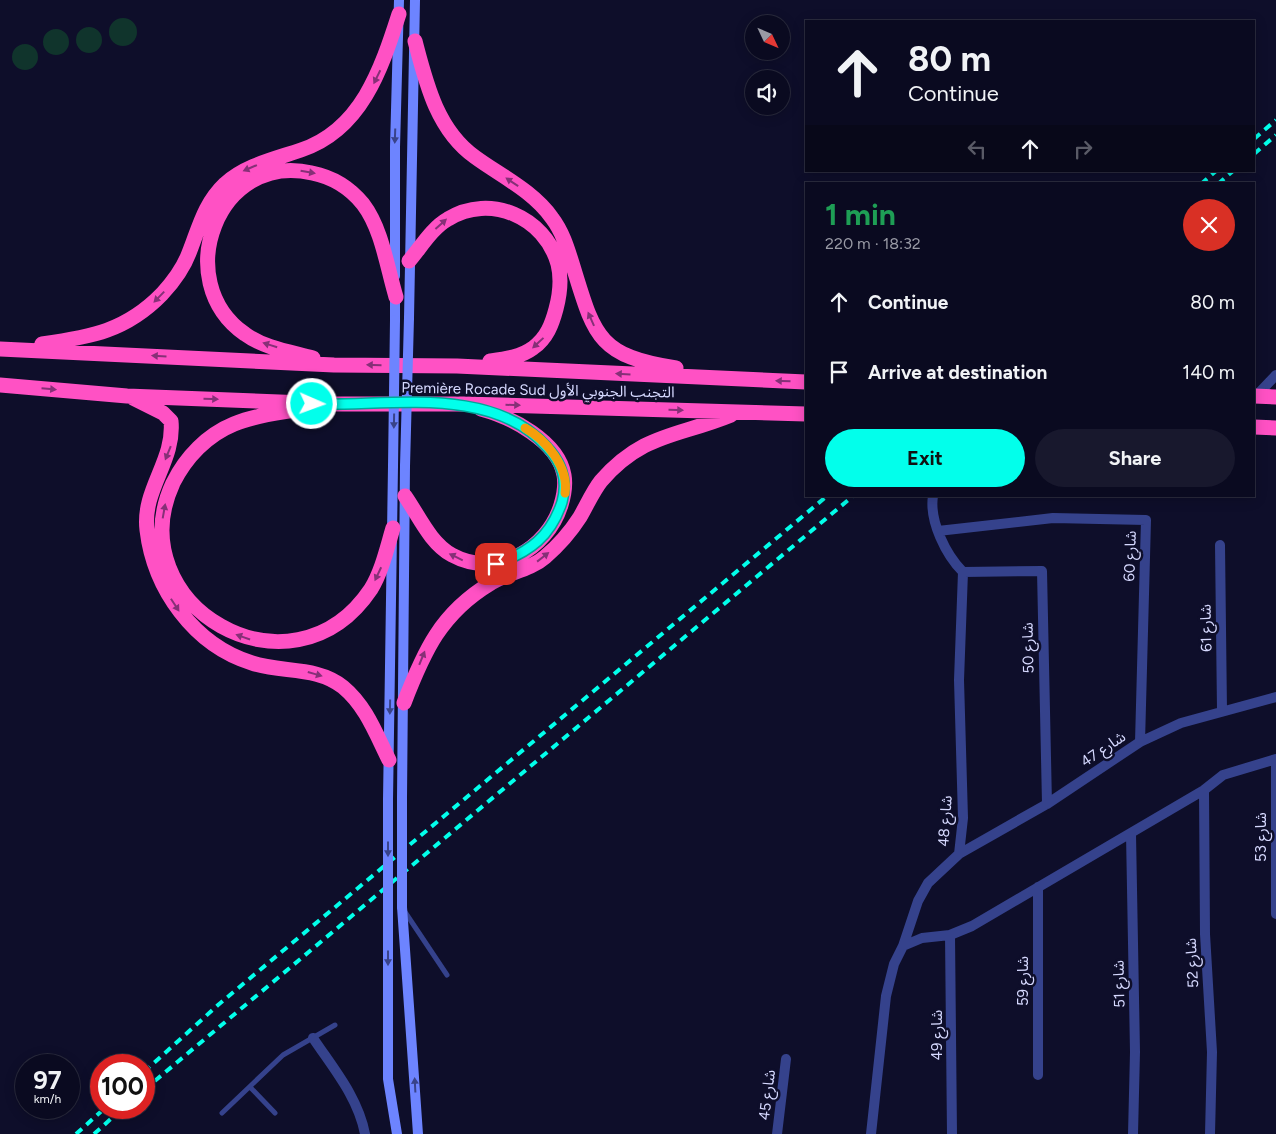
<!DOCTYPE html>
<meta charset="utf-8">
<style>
body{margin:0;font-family:Figtree,"Noto Sans Arabic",sans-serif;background:#18182d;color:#f1f3f6;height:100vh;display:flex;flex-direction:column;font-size:19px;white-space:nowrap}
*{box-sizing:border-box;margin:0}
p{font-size:16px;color:#999aa5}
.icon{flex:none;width:28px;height:28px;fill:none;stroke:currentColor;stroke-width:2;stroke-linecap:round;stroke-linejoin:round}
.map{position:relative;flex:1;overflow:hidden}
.sheet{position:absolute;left:805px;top:182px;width:450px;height:315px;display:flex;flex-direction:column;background:#0a0a20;border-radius:0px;box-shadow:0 2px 12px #0003,0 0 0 1px #2a2b3e}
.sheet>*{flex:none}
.hud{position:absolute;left:805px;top:20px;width:450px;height:152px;border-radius:0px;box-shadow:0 2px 12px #0003,0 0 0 1px #2a2b3e;background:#0a0a20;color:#f1f3f6;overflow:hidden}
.needle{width:32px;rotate:134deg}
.buttons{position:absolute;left:745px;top:15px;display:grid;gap:10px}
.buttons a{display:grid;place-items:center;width:45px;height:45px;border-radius:50%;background:#0a0a20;box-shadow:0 2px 12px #0003,0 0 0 1px #2a2b3e;font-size:25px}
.speed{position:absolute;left:15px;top:1054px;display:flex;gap:10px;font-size:25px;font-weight:700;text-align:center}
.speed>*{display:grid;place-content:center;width:65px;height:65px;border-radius:50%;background:#0a0a20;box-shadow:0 2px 12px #0003,0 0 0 1px #2a2b3e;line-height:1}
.speed small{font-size:12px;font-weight:400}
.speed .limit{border:8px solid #d22;background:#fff;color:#111}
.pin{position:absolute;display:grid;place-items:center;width:42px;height:42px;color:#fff;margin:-21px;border-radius:10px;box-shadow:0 2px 8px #0006}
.me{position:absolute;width:55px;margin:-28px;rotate:92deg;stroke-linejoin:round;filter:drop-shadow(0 0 4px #0008)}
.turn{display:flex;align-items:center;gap:18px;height:105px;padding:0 20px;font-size:22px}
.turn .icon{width:65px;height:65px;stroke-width:2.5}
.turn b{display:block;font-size:35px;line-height:42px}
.lanes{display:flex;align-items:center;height:48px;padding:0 20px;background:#0003;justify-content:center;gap:25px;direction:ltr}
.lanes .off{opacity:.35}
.round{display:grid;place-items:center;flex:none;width:52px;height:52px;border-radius:26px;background:#18182d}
.summary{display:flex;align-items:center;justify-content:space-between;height:85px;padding:0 20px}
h1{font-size:30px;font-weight:700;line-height:38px;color:#1e9e55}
.action{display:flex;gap:10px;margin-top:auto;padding:10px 20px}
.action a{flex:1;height:58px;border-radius:30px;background:#02ffeb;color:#111;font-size:20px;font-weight:700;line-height:58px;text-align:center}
.action a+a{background:#18182d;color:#f1f3f6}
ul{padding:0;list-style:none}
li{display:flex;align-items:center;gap:15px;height:70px;padding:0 20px}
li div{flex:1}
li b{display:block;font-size:19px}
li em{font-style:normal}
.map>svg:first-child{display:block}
</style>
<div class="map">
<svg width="1276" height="1134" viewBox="0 0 1276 1134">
<rect width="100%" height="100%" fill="#0e0e2a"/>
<path fill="#10342c" d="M109 32a14 14 0 1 1 28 0a14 14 0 1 1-28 0Z
M76 40a13 13 0 1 1 26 0a13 13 0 1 1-26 0Z
M43 42a13 13 0 1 1 26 0a13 13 0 1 1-26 0Z
M12 57a13 13 0 1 1 26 0a13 13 0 1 1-26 0Z"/>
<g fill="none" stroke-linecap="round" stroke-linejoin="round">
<path stroke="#35428c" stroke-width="5" d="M405,912L447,975
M250,1087L275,1113
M222,1113L283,1055L335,1025"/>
<path stroke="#35428c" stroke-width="10" d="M1256,396L1276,375
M938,531L1053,518L1146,520L1140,742
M1220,545L1222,711
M963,572L1042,571L1047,804
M1276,759V914
M1204,790L1205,934L1212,1052L1210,1134
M1131,834L1135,1052L1133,1134
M959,854L1047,804L1140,742L1181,723L1276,697
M1038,887V1075
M950,935L952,1134
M903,946L922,938L950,935L972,926L1204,790L1223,775L1276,759
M313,1038C333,1068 358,1097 365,1134
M777,1134L786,1059
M871,1134L886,996L894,964L903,946L918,901L928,883L959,854L963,818L959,680L963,572C946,555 929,521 933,496"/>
<path stroke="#6d84ff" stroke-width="10" d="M395,276V147L399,0
M409,318L415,0
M395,320V291
M402,798L405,466
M388,800L393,466
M402,907L418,1134
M388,909V1079L397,1134"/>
<path stroke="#ff51c4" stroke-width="15" d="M415,41C426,83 437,130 475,157C501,176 533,191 552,218C562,231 567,247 572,263C594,334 596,356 676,368
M409,261C421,247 432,228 448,219C490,193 545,217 558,264C562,280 560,294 556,309C552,324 547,338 533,348C521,357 505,359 490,361
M42,344C91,337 126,331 162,294C173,282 183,269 189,253C199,228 204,204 225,184C246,165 275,159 301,150C361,130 381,70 399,14
M0,349L334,365L457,366L806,382
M313,358C291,352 264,348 245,334C169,281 218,151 312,173C332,177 350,188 363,204C382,229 387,267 396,297
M0,385L127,396L331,404H463L806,414
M1254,396L1276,397
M133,398L163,413L171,421C175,461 142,489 147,530C154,589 194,645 252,663C282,673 317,666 343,687C366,706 376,734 389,760
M301,409C279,413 255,415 234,424C207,435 186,457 173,483C117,604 291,708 371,589C382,571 387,548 393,528
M1254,427L1276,428
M405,496C419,516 430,543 452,555C496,579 547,550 561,505C564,495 566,486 564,475C558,441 511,417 481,409
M404,703C424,651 441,613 491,583C508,572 529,571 545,557C558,546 571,531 580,517C587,505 593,491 601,481C643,433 677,437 731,415"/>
<path stroke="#02ffeb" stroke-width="4" stroke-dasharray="8 6" stroke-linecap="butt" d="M1254,139L1276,120
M1254,154L1276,135
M1201,184L1216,171
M1218,184L1233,171
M144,1072L218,1005L827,496
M144,1090L853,496
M76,1134L105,1108
M94,1134L123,1108"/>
<path stroke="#6d84ff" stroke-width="10" d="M393,466L395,320
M405,466L409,318
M402,907V798
M388,909V800"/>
</g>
<defs><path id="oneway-solid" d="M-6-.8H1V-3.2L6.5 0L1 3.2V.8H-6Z" transform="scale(1.25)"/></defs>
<g fill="#863077">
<use href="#oneway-solid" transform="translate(377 77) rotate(116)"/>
<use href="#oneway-solid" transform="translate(250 168) rotate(157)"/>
<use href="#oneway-solid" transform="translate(308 172) rotate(10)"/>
<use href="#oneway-solid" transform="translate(512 182) rotate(-146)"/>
<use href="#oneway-solid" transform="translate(441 224) rotate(-42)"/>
<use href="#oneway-solid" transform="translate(159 297) rotate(134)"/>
<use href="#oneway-solid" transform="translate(591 319) rotate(-114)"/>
<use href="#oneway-solid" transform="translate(538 343) rotate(137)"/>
<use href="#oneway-solid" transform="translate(270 345) rotate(-163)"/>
<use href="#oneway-solid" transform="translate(159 356) rotate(-177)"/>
<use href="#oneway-solid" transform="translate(374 365) rotate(-179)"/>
<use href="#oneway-solid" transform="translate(623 374) rotate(-177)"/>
<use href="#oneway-solid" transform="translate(783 381) rotate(-178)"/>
<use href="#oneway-solid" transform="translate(49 389) rotate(5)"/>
<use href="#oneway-solid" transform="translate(211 399) rotate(2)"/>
<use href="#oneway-solid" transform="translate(513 405) rotate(2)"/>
<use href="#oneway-solid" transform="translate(676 410) rotate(2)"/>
<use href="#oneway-solid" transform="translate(168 453) rotate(112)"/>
<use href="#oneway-solid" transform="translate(164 511) rotate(-80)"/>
<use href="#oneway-solid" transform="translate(456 557) rotate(-154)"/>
<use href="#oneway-solid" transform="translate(543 557) rotate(-38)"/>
<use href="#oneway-solid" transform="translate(378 574) rotate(115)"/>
<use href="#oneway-solid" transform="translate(175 605) rotate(57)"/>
<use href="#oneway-solid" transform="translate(243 637) rotate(-161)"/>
<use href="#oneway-solid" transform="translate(422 658) rotate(-68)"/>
<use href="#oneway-solid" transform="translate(315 674) rotate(16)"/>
</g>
<g fill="#39438a">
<use href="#oneway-solid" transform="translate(395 136) rotate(92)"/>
<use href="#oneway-solid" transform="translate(394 421) rotate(91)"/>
<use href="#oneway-solid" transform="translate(390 707) rotate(91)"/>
<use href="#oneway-solid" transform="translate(388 849) rotate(90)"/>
<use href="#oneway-solid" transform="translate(388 958) rotate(90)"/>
<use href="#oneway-solid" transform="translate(415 1085) rotate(-93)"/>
</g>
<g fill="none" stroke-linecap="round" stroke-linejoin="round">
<defs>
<path id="route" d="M312,404C387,407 491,384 547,447C562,463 568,480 562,502C551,536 530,552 496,564"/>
</defs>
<use href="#route" stroke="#01a699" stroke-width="12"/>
<use href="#route" stroke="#02ffeb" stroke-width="9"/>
<path stroke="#f59e0b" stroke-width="9" d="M525,428C546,440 569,467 565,493"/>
</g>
<g text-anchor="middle" stroke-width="5" stroke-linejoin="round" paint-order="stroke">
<g font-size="15" fill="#d6d9ff" stroke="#0e0e2a">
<text transform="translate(538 390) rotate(1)" y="5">Première Rocade Sud التجنب الجنوبي الأول</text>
<text transform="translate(1130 556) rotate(-88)" y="5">شارع 60</text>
<text transform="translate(1206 628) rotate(-91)" y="5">شارع 61</text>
<text transform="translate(1028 648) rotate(-91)" y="5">شارع 50</text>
<text transform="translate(1103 749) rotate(-34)" y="5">شارع 47</text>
<text transform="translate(945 821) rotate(-86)" y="5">شارع 48</text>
<text transform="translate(1261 837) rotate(-90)" y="5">شارع 53</text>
<text transform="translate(1192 963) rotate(-93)" y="5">شارع 52</text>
<text transform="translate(1023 981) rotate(-90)" y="5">شارع 59</text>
<text transform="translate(1119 984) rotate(-91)" y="5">شارع 51</text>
<text transform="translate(937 1035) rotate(-90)" y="5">شارع 49</text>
<text transform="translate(767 1095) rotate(-83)" y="5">شارع 45</text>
</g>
</g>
</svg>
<div class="buttons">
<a><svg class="needle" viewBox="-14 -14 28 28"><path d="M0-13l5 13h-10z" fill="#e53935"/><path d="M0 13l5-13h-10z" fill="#999aa5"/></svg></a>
<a><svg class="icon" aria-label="sound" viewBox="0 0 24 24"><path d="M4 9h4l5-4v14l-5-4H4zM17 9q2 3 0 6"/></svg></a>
</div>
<div class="speed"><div>97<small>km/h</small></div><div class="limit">100</div></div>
<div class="pin" style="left:496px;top:564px;background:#d93025"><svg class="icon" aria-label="arrive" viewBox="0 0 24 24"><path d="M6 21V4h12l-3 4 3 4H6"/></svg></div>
<svg class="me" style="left:312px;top:404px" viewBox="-20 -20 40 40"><circle r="17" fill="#02ffeb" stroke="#fff" stroke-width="3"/><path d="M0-11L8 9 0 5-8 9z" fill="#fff"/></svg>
<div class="hud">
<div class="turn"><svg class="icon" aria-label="ahead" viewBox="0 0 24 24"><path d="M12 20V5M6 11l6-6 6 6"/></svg><div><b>80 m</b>Continue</div></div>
<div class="lanes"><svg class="icon off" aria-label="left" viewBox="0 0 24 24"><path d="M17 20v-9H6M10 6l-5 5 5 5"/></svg><svg class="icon" aria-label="ahead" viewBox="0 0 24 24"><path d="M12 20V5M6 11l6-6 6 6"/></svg><svg class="icon off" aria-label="right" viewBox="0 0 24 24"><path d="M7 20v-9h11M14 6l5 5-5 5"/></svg></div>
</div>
<section class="sheet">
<div class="summary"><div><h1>1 min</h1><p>220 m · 18:32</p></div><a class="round" style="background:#d93025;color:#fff"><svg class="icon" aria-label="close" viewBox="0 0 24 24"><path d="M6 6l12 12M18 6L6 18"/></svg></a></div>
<ul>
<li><svg class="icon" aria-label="ahead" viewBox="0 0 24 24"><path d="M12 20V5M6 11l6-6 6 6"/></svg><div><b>Continue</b></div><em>80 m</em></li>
<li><svg class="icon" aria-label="arrive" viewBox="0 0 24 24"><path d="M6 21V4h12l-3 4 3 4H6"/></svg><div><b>Arrive at destination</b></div><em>140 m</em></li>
</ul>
<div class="action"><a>Exit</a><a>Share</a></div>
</section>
</div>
